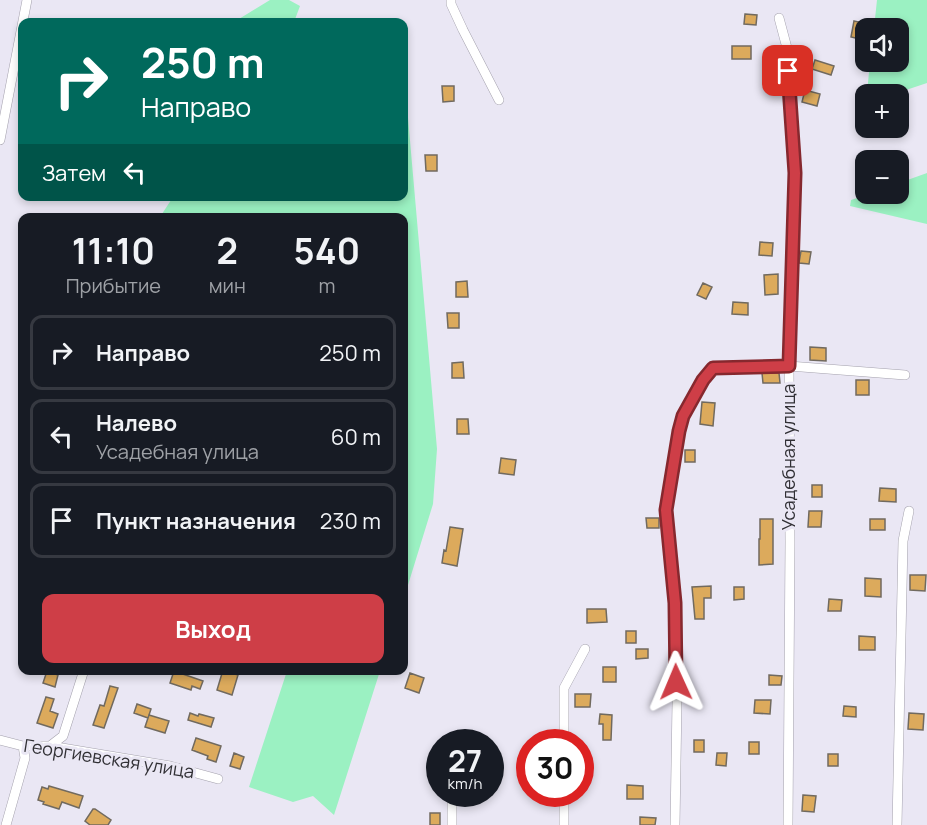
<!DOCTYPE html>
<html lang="ru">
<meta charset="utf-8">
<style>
body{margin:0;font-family:Manrope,sans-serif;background:#242831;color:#f1f3f6;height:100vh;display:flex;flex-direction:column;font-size:22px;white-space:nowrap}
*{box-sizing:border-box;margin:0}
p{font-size:20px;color:#9ea1a6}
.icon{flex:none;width:33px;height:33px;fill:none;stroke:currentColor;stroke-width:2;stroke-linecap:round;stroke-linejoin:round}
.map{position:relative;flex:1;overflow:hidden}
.details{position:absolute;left:18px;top:213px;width:390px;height:462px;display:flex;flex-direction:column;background:#171b24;border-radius:12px;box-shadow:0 3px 9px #0003}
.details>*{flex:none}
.hud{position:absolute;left:18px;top:18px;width:390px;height:183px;border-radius:12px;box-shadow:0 3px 9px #0003;background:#00695c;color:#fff;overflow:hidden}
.fabs{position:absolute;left:855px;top:18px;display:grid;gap:12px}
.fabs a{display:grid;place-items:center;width:54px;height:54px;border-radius:12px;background:#171b24;box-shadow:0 3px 9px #0003;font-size:30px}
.speed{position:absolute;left:426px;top:729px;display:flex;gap:12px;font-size:30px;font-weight:700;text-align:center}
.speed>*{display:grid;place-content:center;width:78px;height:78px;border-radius:50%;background:#171b24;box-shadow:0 3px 9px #0003;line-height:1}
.speed small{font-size:15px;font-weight:400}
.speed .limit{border:9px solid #d22;background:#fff;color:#111}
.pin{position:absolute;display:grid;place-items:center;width:51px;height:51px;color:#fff;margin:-26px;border-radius:12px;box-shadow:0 3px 9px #0006}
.me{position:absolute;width:66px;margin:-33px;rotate:359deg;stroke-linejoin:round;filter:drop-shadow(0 0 4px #0008)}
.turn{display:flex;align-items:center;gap:21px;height:126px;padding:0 24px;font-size:27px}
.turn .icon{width:78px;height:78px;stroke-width:2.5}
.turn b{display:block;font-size:42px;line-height:51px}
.then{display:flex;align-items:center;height:57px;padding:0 24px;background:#0003;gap:12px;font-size:22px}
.eta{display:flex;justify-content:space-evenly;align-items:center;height:102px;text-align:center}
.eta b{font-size:36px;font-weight:700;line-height:42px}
.primary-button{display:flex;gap:12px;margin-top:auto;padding:12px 24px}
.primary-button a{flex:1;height:69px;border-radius:12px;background:#ce3e47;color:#fff;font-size:24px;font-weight:700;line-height:69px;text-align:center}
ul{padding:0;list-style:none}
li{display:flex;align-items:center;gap:18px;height:75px;margin:0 12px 9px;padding:0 12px;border:3px solid #363941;border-radius:12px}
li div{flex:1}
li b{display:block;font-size:22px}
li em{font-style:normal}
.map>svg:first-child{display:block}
</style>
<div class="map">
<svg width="927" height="825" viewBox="0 0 927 825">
<rect width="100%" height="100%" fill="#eae7f4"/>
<path fill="#9bf1c2" d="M270,0H289L300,6L294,22H234Z
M877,0H927V83L894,94H870L867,93L870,62H898V28H874Z
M404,72L437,449L433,504L404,598V218H300L282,214L276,218L160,217L173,197L404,196Z
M927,173V224L850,206L851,200L869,194H898L899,183Z
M287,671H380L334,815L313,796L293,802L249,787Z"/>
<path fill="#dcaa5c" stroke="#716a5f" stroke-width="1.5" d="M745,14L757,15L756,25L744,24Z
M854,21L863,23L860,39L851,37Z
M732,46H751V59H732Z
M815,60L834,66L831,75L812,69Z
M442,86H454V101L443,102Z
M805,90L820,94L817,106L802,102Z
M425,155H437V171H426Z
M760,242L773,243L772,256L759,255Z
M801,251L811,252L809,264L799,263Z
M778,274V294L765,295L764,275Z
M467,281L468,297H456V282Z
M703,283L712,287L706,299L697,295Z
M733,302L748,303V315L732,314Z
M447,313H459V328H448Z
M810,347L826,348V361L810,360Z
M463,362L464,378H452V363Z
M762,373H779L780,383H763Z
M856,380H869V395H856Z
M702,402L715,403L713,426L700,424Z
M457,419H468L469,434H457Z
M685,450H695V462H685Z
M501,458L516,460L514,475L499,473Z
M812,485H822V497H812Z
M880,488L896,489V502L879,501Z
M809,511H822L821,527H808Z
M646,518H659V528H647Z
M760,519H773V564L759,565V539H760Z
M870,519H885V530H870Z
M450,527L463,529L457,566L442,563L444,550L446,551Z
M910,575H926L925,591L910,590Z
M865,578L881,579V597L865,596Z
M711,586V598H704V619H695L692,587Z
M734,587H744V599L734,600Z
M829,599L842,600L841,611H828Z
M587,609H606L607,622L587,623Z
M626,631H636V643H626Z
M859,636L875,637V650H859Z
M636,649H648V658L636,659Z
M603,667H616V682H603Z
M223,670L238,675L232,695L217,690Z
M47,671L58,675L55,687L43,683Z
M174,671L203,681L200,689L192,686L191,690L170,683Z
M410,673L424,678L419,693L405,688Z
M769,675L782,676L781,685H769Z
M110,686L118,688L104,728L93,725L100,705L104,706Z
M575,694H591L590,707H575Z
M46,697L54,699L50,711L58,714L53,728L37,723Z
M755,700H771L770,714L754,713Z
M137,704L151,709L148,718L134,713Z
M844,706L856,707V717L843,716Z
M190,713L198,716L199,714L214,718L211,727L188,720Z
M909,713L924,714L923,730L908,729Z
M600,714L612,715L611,740H603V724H599Z
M149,715L169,721L165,733L145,727Z
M196,738L221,746L216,762L207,759L208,756L192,750Z
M694,740H704V752H694Z
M749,742H759V754H749Z
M234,753L244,757L240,769L230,766Z
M717,753H727L726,766L716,765Z
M828,754H838V766H828Z
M627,785L643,786V799H627Z
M49,786L83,796L79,808L62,802L59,809L43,804L44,802L38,800L42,787L48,789Z
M803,795L816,796L814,812L802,811Z
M93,809H95L111,820L108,825H90L85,821Z
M430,813H440V825H430Z
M640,817L656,818L655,825H640Z"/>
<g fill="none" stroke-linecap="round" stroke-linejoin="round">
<defs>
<path id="street" d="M451,0V4L463,30L499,100
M779,18L787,48L795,173L789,366L790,542L788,825
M0,140L27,0
M0,740L23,746H50L170,766L218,779
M564,742V688L585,649
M50,746L63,736L84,670
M452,794V825
M564,794V825
M6,825L25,758L23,746
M675,825L677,702L675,603L666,510L679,431L683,416L703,379L713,368L789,366L905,375
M897,825L903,541L909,511"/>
</defs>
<use href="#street" stroke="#a4a1ad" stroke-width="10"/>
<use href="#street" stroke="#fff" stroke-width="9"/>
</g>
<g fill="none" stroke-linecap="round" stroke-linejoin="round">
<defs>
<path id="route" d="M676,682L675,603L666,510L679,431L683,416L703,380L713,368L789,366L795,173L788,71"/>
</defs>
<use href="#route" stroke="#86282e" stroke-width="15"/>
<use href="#route" stroke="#ce3e47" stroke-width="10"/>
</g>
<g text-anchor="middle" stroke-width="6" stroke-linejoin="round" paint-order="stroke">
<g font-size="18" fill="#313035" stroke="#eae7f4">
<text transform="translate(789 457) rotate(-90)" y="6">Усадебная улица</text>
<text transform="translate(109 759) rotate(9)" y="6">Георгиевская улица</text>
</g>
</g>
</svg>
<div class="fabs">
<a><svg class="icon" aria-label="sound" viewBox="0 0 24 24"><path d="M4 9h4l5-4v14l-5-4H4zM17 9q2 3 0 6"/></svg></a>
<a>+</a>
<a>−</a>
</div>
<div class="speed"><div>27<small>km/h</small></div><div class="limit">30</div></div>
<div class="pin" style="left:788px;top:71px;background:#d93025"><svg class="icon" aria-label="arrive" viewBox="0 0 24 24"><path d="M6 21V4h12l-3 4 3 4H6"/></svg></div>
<svg class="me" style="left:676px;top:682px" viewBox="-20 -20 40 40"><path d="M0-17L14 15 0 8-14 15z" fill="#ce3e47" stroke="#fff" stroke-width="4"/></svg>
<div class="hud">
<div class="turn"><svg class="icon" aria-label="right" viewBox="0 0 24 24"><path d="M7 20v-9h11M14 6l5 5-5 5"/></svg><div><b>250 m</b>Направо</div></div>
<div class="then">Затем<svg class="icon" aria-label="left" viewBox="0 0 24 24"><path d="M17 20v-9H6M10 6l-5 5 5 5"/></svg></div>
</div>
<section class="details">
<div class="eta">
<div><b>11:10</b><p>Прибытие</p></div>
<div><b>2</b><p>мин</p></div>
<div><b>540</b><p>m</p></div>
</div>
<ul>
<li><svg class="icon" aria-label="right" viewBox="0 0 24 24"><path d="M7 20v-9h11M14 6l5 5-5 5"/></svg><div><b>Направо</b></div><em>250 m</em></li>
<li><svg class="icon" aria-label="left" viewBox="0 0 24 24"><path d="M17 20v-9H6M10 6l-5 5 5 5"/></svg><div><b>Налево</b><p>Усадебная улица</p></div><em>60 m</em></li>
<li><svg class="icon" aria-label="arrive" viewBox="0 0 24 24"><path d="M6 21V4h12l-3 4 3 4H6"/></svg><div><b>Пункт назначения</b></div><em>230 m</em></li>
</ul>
<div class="primary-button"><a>Выход</a></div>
</section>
</div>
